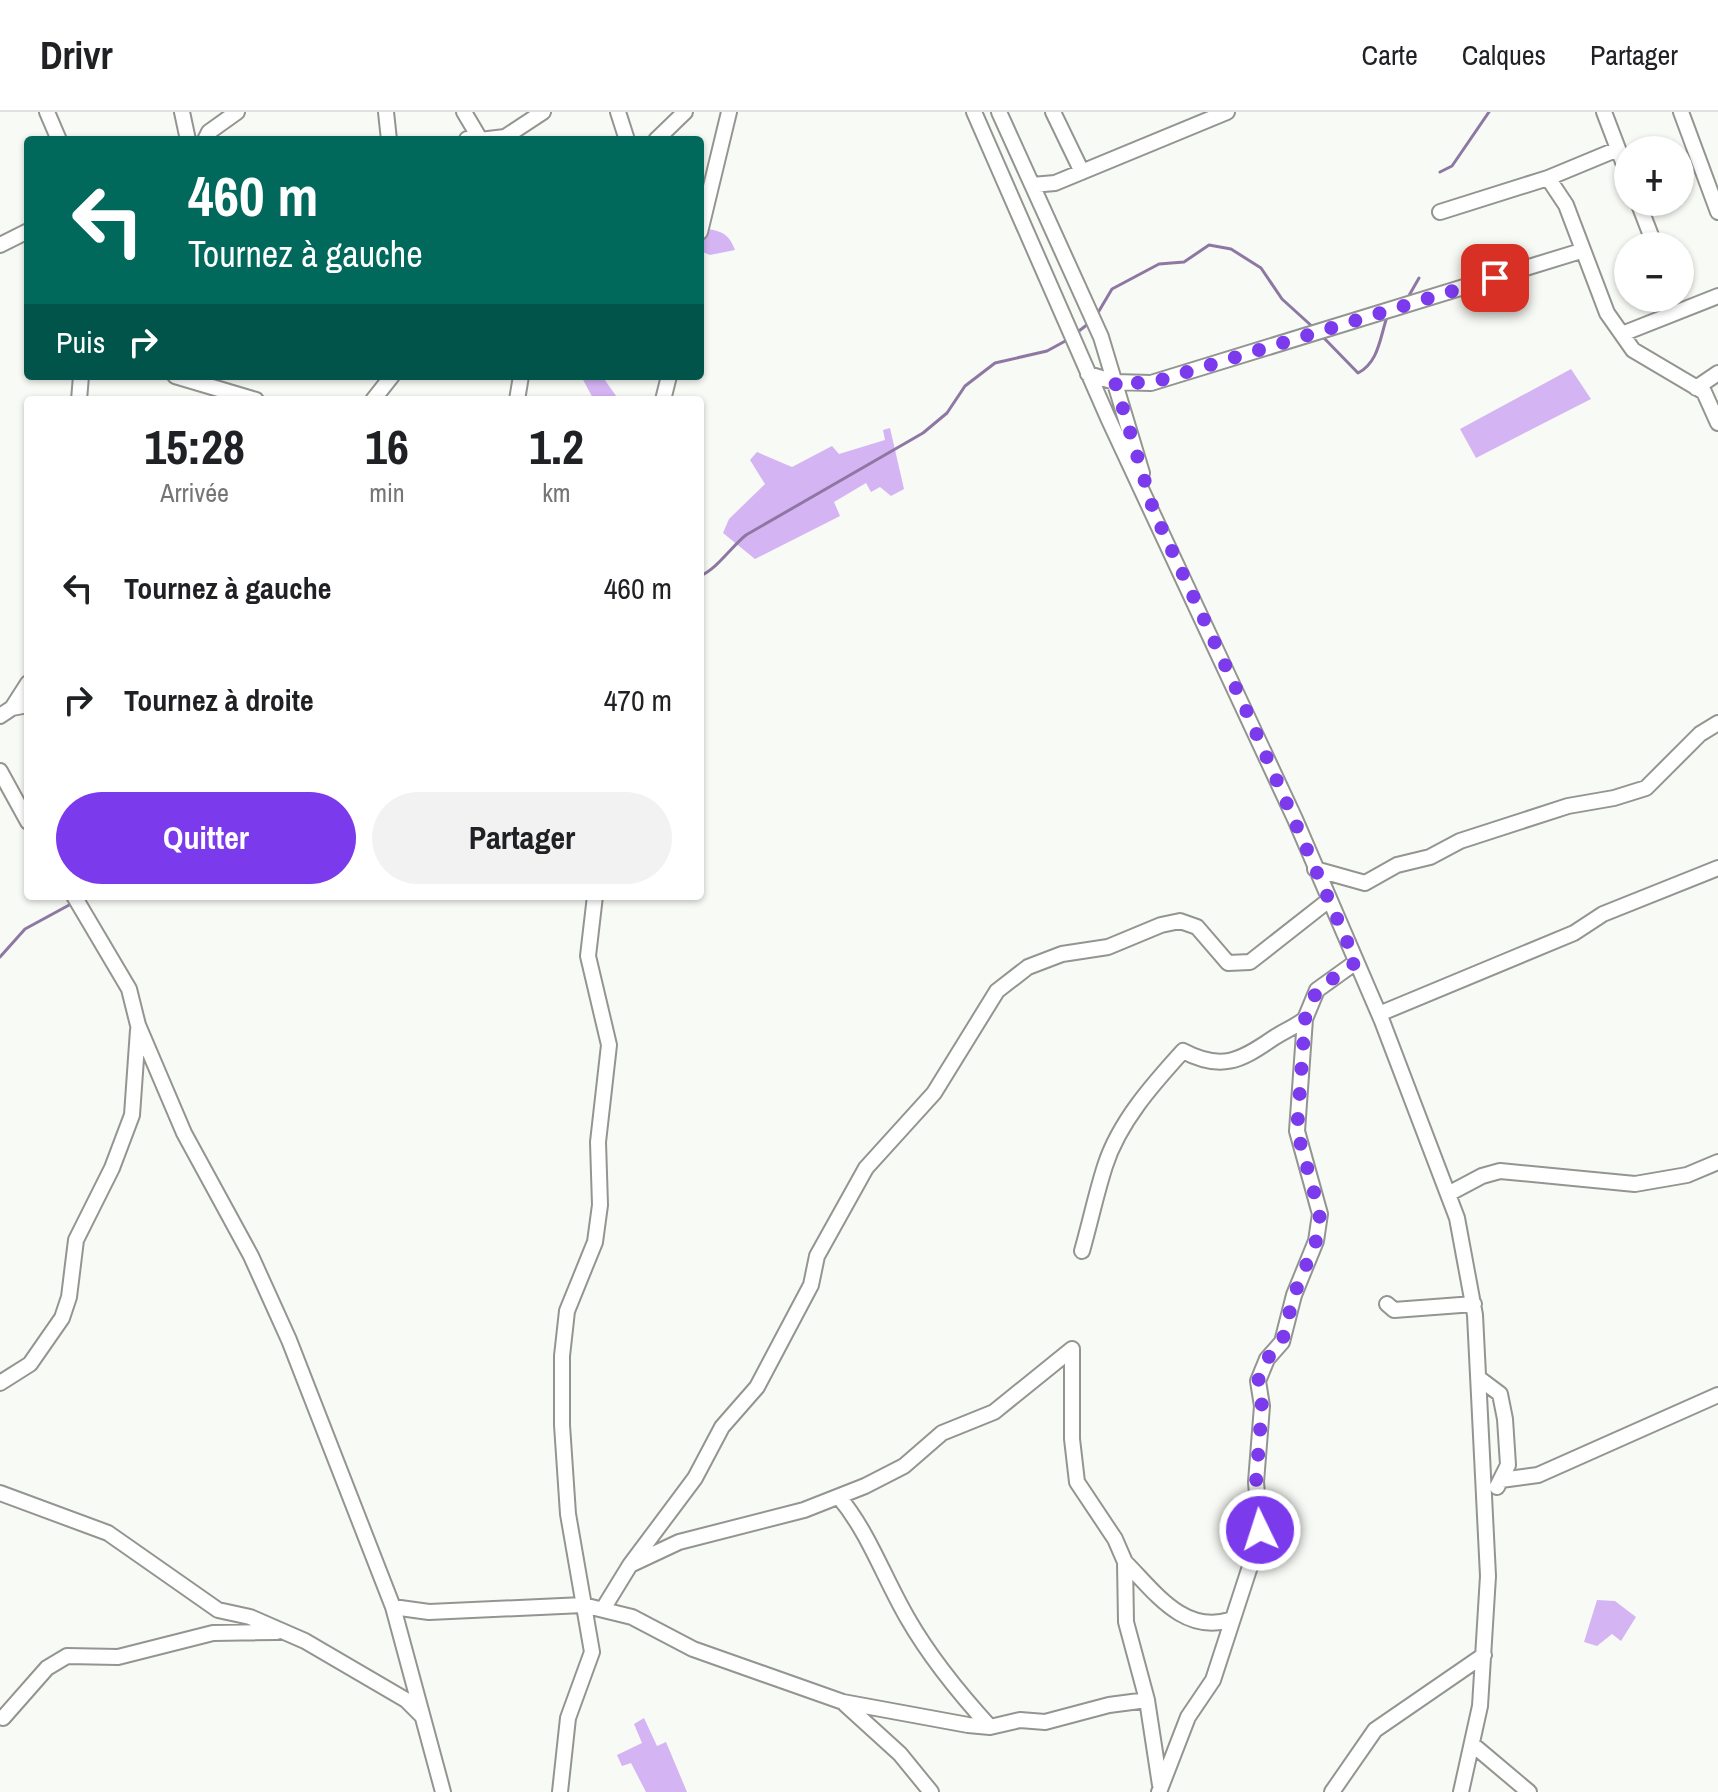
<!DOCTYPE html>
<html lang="fr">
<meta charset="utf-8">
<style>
body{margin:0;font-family:"Archivo Narrow",sans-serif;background:#f2f2f2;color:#202124;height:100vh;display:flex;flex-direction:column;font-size:30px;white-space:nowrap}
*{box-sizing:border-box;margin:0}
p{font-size:26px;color:#757577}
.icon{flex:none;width:44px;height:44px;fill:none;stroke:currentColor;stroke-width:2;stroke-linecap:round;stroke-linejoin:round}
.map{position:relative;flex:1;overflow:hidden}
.side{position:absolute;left:24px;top:284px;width:680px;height:504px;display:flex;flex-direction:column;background:#fff;border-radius:8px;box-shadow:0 2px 6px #0004}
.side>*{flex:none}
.guide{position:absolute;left:24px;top:24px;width:680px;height:244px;border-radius:8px;box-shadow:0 2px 6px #0004;background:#00695c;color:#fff;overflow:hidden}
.controls{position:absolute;left:1614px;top:24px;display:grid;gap:16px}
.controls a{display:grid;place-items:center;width:80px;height:80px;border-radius:50%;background:#fff;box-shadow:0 2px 6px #0004;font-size:40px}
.pin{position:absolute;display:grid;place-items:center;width:68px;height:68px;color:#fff;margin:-34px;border-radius:16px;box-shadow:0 4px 12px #0006}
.me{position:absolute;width:88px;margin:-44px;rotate:356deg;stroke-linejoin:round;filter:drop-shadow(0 0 6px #0008)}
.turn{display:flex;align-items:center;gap:28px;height:168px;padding:0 32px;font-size:36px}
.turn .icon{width:104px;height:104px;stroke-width:2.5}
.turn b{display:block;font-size:56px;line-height:68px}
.then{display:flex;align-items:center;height:76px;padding:0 32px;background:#0003;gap:16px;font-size:30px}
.eta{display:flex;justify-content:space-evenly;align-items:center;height:136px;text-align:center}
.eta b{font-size:48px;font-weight:700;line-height:56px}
.primary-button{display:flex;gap:16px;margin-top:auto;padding:16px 32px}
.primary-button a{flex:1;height:92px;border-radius:48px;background:#7c3aed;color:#fff;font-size:32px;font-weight:700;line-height:92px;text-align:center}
.primary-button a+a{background:#f2f2f2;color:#202124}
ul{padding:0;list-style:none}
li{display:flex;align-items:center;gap:24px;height:112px;padding:0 32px}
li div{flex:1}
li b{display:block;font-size:30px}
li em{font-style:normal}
header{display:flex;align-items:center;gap:48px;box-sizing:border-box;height:112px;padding:0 40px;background:#fff;border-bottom:2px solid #e0e0e0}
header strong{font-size:38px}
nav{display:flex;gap:44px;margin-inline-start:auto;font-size:28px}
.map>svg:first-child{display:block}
</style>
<header>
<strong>Drivr</strong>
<nav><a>Carte</a><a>Calques</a><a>Partager</a></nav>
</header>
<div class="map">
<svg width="1718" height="1680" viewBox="0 0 1718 1680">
<rect width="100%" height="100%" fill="#f8faf5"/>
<path fill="#d5b4f3" d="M708,117C723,119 730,124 735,138L710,143L700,139V118Z
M1571,257L1591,287L1476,346L1460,317Z
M581,264H602L619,288H594Z
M890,316L904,377L891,384L880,375L871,380L866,371L834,390L840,404L755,447L723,421L729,407L765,372L750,348L757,340L792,355L832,334L839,342L885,328L883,318Z
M1597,1488L1615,1489L1636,1505L1621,1529L1612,1522L1597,1534L1584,1530Z
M644,1606L657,1634L666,1630L687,1680H646L631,1651L622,1654L617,1643L642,1631L634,1612Z"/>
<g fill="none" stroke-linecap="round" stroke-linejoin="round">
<path stroke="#8e78a3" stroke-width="3" d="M1440,60L1452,54L1489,0
M1407,187L1419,166
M1096,204L1112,177L1159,152L1184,150L1209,133L1231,137L1261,156L1282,187L1315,217
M1075,222L1088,212
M1323,225L1358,261C1379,250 1380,225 1387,205
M700,464C717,457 731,435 746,423L923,321L947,301L965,274L995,251L1047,239L1069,227
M0,845L25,817L71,792"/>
<defs>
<path id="minor" d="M47,0L59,28
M182,0L188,28
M386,0L389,28
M464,0L480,27
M618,0L627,28
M974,0L1108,306L1295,707L1382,909L1457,1106L1475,1203L1488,1464L1480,1594L1461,1680
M999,0L1101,225L1142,361
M1053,0L1082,60
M1604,0L1628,63
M1681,0L1718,100
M467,27V28
M205,28L209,20L237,0
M480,28L505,25L543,0
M656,28L685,0
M1548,66L1566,93L1607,201L1633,238L1704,280L1718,311
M1032,73L1055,71L1227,0
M1638,90L1655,134
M1440,100L1548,66L1618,37
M700,120L729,0
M0,133L28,119
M1622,222L1718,184
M1088,262L1115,270L1151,271L1581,139
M175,264L256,288
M1696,276L1718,261
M79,288L81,264
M373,288L392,264
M517,288L521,264
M663,288L669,264
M12,596L28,571
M0,604L12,596L28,593
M0,659L28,710
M1315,757L1365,771L1397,753L1430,745L1460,729L1568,694L1614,686L1646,676L1700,622L1718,611
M74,784L129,877L138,913L184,1021L251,1144L289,1228L393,1495L443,1680
M1379,902L1574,821L1603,802L1718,756
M1450,1081L1482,1064L1500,1059L1635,1072L1687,1063L1718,1050
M1082,1139C1090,1111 1096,1082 1105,1054C1119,1010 1153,972 1183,939C1221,959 1240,949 1272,927C1282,920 1295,915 1305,907
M1387,1192L1394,1198L1474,1192
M1072,1237V1327L1077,1370L1115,1427L1125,1450L1126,1510L1147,1588L1160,1673
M1480,1267L1500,1282L1505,1307L1508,1353L1497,1375
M0,1271L30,1252L62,1206L69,1185L76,1128L112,1056L132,1003L138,918
M1501,1368L1538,1363L1718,1283
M0,1381L108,1421L218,1498L250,1505L305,1529L406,1588L421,1603
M839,1385C869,1421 884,1466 908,1507C931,1547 959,1581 990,1615
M1125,1450C1155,1480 1183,1522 1230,1508
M630,1453L695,1366L722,1315L757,1275L811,1173L817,1144L866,1056L934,981L997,879L1028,855L1062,842L1108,835L1161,813L1180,809L1197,815L1228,851L1250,850L1329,788
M393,1495L429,1500L583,1493L632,1505L693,1537L843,1590L968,1613L990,1615L1020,1608L1045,1610L1109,1593L1147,1588
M603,1497L630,1453L679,1430L804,1398L865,1374L904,1354L942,1321L994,1300L1072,1237
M845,1592L900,1642L931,1680
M3,1606L47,1556L67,1544L118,1545L213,1521L277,1520
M1472,1632L1529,1680
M560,1680L568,1606L592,1540L568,1402L562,1313V1244L567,1199L595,1130L600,1093L598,1030L609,933L588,844L595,784
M1159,1680L1188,1605L1213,1568L1257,1433L1260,1418L1256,1370L1262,1294L1258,1269L1267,1247L1282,1230L1294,1183L1316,1129L1320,1102L1297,1019L1305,907L1317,878L1356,850
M1332,1680L1375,1618L1484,1543"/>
</defs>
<use href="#minor" stroke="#939590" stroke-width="18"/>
<use href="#minor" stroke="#fff" stroke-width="14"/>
</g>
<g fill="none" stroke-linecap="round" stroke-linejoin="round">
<path stroke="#7c3aed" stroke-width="14" stroke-dasharray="0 25.2" d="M1260,1418L1256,1370L1262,1294L1258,1269L1267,1247L1282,1230L1294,1183L1316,1129L1320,1102L1297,1019L1305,907L1317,878L1356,850L1246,598L1154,400L1115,270L1151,271L1495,166"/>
</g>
</svg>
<div class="controls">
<a>+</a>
<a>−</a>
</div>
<div class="pin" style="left:1495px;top:166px;background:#d93025"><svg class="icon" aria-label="arrive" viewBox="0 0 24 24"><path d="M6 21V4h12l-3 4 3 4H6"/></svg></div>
<svg class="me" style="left:1260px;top:1418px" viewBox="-20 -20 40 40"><circle r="17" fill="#7c3aed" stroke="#fff" stroke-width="3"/><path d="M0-11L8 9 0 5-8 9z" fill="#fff"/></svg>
<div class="guide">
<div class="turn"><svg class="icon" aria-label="left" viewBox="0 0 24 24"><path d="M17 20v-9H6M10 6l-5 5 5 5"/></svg><div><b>460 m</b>Tournez à gauche</div></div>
<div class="then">Puis<svg class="icon" aria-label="right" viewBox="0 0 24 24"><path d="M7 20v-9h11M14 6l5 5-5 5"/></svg></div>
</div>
<section class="side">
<div class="eta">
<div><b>15:28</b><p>Arrivée</p></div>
<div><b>16</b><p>min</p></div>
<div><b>1.2</b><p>km</p></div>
</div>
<ul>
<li><svg class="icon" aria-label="left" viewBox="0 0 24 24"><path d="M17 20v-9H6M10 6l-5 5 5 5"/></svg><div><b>Tournez à gauche</b></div><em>460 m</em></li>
<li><svg class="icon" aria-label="right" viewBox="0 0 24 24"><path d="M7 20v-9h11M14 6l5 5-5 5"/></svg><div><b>Tournez à droite</b></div><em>470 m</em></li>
</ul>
<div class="primary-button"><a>Quitter</a><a>Partager</a></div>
</section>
</div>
